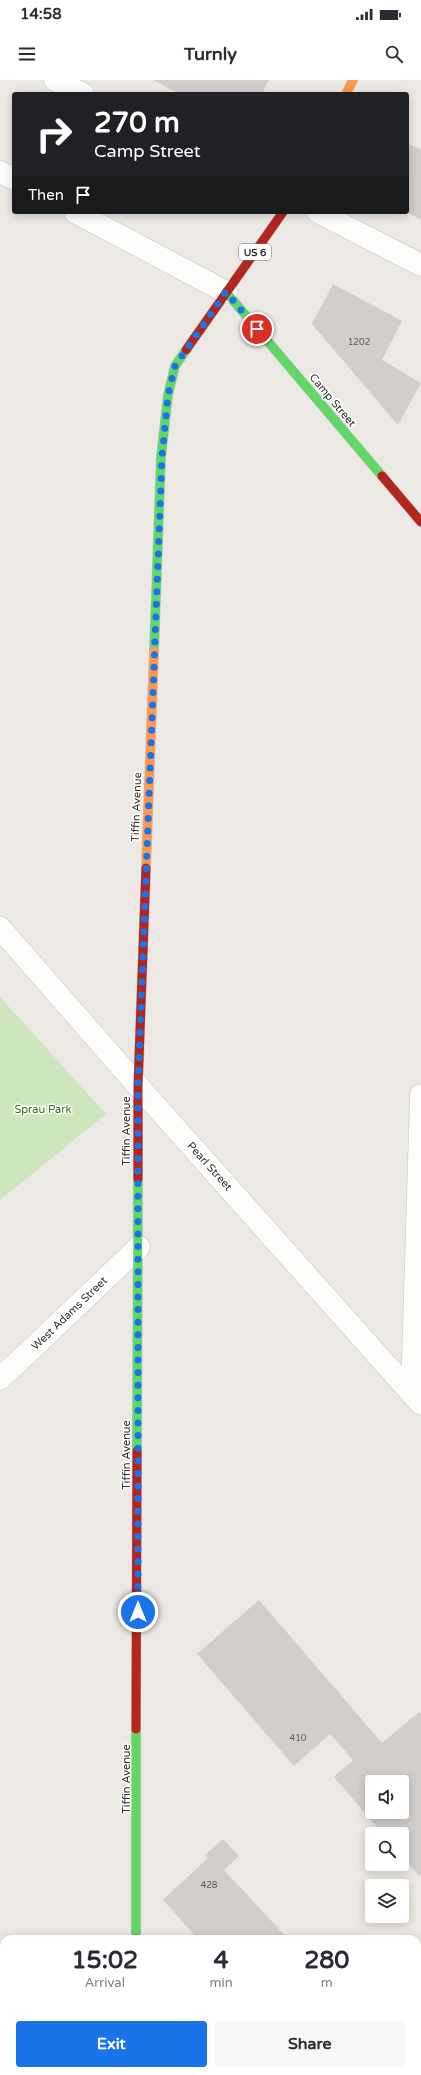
<!DOCTYPE html>
<style>
body{margin:0;font-family:"Varela Round",sans-serif;background:#f7f7f7;color:#2b2b33;height:100vh;display:flex;flex-direction:column;font-size:15px;white-space:nowrap}
*{box-sizing:border-box;margin:0}
p{font-size:13px;color:#7c7c81}
.icon{flex:none;width:22px;height:22px;fill:none;stroke:currentColor;stroke-width:2;stroke-linecap:round;stroke-linejoin:round}
.map{position:relative;flex:1;overflow:hidden}
.panel{position:absolute;left:0px;top:1855px;width:421px;height:140px;display:flex;flex-direction:column;background:#fff;border-radius:12px 12px 0 0;box-shadow:0 2px 10px #0003}
.panel>*{flex:none}
.top-card{position:absolute;left:12px;top:12px;width:397px;height:122px;border-radius:4px;box-shadow:0 2px 10px #0003;background:#202124;color:#fff;overflow:hidden}
.buttons{position:absolute;left:365px;top:1695px;display:grid;gap:8px}
.buttons a{display:grid;place-items:center;width:44px;height:44px;border-radius:4px;background:#fff;box-shadow:0 2px 10px #0003;font-size:20px}
.pin{position:absolute;display:grid;place-items:center;width:34px;height:34px;color:#fff;margin:-17px;border:2px solid #fff;border-radius:50%;box-shadow:0 1px 4px #0007}
.me{position:absolute;width:44px;margin:-22px;rotate:0deg;stroke-linejoin:round;filter:drop-shadow(0 0 3px #0008)}
.turn{display:flex;align-items:center;gap:14px;height:84px;padding:0 16px;font-size:18px}
.turn .icon{width:52px;height:52px;stroke-width:2.5}
.turn b{display:block;font-size:28px;line-height:34px}
.then{display:flex;align-items:center;height:38px;padding:0 16px;background:#0003;gap:8px;font-size:15px}
.eta{display:flex;justify-content:space-evenly;align-items:center;height:68px;text-align:center}
.eta b{font-size:24px;font-weight:700;line-height:28px}
.cta{display:flex;gap:8px;margin-top:auto;padding:8px 16px}
.cta a{flex:1;height:46px;border-radius:4px;background:#1a73e8;color:#fff;font-size:16px;font-weight:700;line-height:46px;text-align:center}
.cta a+a{background:#f7f7f7;color:#2b2b33}
.status{display:flex;justify-content:space-between;align-items:center;height:28px;padding:0 20px;background:#fff;direction:ltr}
.status svg{height:11px;fill:currentColor}
header{display:flex;justify-content:space-between;align-items:center;height:52px;padding:0 16px;background:#fff;font-size:18px;font-weight:700}
.map>svg:first-child{display:block}
</style>
<div class="status"><b>14:58</b><svg viewBox="0 0 49 12"><path d="M0 12V9h3v3zM5 12V6h3v6zM10 12V3h3v9zM15 12V0h3v12zM26 1h20v11H26zM47 4h2v5h-2z"/></svg></div>
<header><svg class="icon" aria-label="menu" viewBox="0 0 24 24"><path d="M4 6h16M4 12h16M4 18h16"/></svg>Turnly<svg class="icon" aria-label="search" viewBox="0 0 24 24"><circle cx="10" cy="10" r="6"/><path d="M15 15l6 6"/></svg></header>
<div class="map">
<svg width="421" height="1995" viewBox="0 0 421 1995">
<rect width="100%" height="100%" fill="#ece8e4"/>
<path fill="#cee6be" d="M0,917L106,1034L0,1120Z"/>
<path fill="#d1cecb" fill-rule="evenodd" d="M153,0H269L262,14H180Z
M407,63L421,70V140L407,132Z
M333,204L402,241L382,280L421,303L398,345L312,244Z
M259,1520L382,1663L419,1632L421,1634V1794L419,1796L402,1776V1754H383L334,1697L353,1680L330,1654L294,1686L197,1574ZM372,1702H402V1732H372Z
M223,1759L239,1776L224,1790L288,1859H198L163,1820L208,1778L205,1775Z
M0,1950H4V1991H17V1995H0Z"/>
<g fill="none" stroke-linecap="round" stroke-linejoin="round">
<defs>
<path id="street" d="M55,0L83,14
M0,92L14,99
M75,132L226,212
M318,132L421,185
M0,848L138,1006L421,1324
M0,1299L139,1167
M412,1313L421,1015
M417,1893L421,1890
M204,1991L207,1995
M308,1995L312,1991"/>
<path id="fast" d="M226,212L382,396
M154,571L161,377L168,315L175,286L186,270
M137,1371L138,1099
M136,1859V1649"/>
<path id="slow" d="M346,14L353,0
M146,788L154,571"/>
<path id="jam" d="M186,270L283,132
M382,396L421,442
M138,1099V1006L146,788
M136,1649L137,1371
M132,1991V1995"/>
</defs>
<use href="#street" stroke="#c5c4c5" stroke-width="23"/>
<use href="#fast" stroke="#c5c4c5" stroke-width="10"/>
<use href="#slow" stroke="#c5c4c5" stroke-width="10"/>
<use href="#jam" stroke="#c5c4c5" stroke-width="10"/>
<use href="#street" stroke="#fcfcfb" stroke-width="22"/>
<use href="#fast" stroke="#63d668" stroke-width="9"/>
<use href="#slow" stroke="#ff974d" stroke-width="9"/>
<use href="#jam" stroke="#b3261e" stroke-width="9"/>
</g>
<g fill="none" stroke-linecap="round" stroke-linejoin="round">
<path stroke="#1a73e8" stroke-width="7" stroke-dasharray="0 12.6" d="M138,1532V1006L162,377L168,315L175,286L226,212L257,249"/>
</g>
<g text-anchor="middle" stroke-width="3" stroke-linejoin="round" paint-order="stroke">
<g font-size="9" fill="#585857">
<text x="359" y="265">1202</text>
<text x="298" y="1661">410</text>
<text x="209" y="1808">428</text>
</g>
<rect fill="#fff" stroke="#6d6d6d" stroke-width="1" x="239" y="164" width="32" height="16" rx="3"/>
<g font-size="10" font-weight="bold" fill="#2e2e2e">
<text x="255" y="176">US 6</text>
</g>
<g font-size="11" fill="#2e2e2e" stroke="#fff">
<text transform="translate(333 320) rotate(50)" y="4">Camp Street</text>
<text transform="translate(136 727) rotate(-88)" y="4">Tiffin Avenue</text>
<text transform="translate(126 1051) rotate(-90)" y="4">Tiffin Avenue</text>
<text transform="translate(210 1086) rotate(48)" y="4">Pearl Street</text>
<text transform="translate(69 1233) rotate(-44)" y="4">West Adams Street</text>
<text transform="translate(126 1375) rotate(-90)" y="4">Tiffin Avenue</text>
<text transform="translate(126 1699) rotate(-90)" y="4">Tiffin Avenue</text>
</g>
<g font-size="11" fill="#2c6e1b" stroke="#fff">
<text x="43" y="1033">Sprau Park</text>
</g>
</g>
</svg>
<div class="buttons">
<a><svg class="icon" aria-label="sound" viewBox="0 0 24 24"><path d="M4 9h4l5-4v14l-5-4H4zM17 9q2 3 0 6"/></svg></a>
<a><svg class="icon" aria-label="search" viewBox="0 0 24 24"><circle cx="10" cy="10" r="6"/><path d="M15 15l6 6"/></svg></a>
<a><svg class="icon" aria-label="layers" viewBox="0 0 24 24"><path d="M12 4l9 5-9 5-9-5zM3 14l9 5 9-5"/></svg></a>
</div>
<div class="pin" style="left:257px;top:249px;background:#d93025"><svg class="icon" aria-label="arrive" viewBox="0 0 24 24"><path d="M6 21V4h12l-3 4 3 4H6"/></svg></div>
<svg class="me" style="left:138px;top:1532px" viewBox="-20 -20 40 40"><circle r="17" fill="#1a73e8" stroke="#fff" stroke-width="3"/><path d="M0-11L8 9 0 5-8 9z" fill="#fff"/></svg>
<div class="top-card">
<div class="turn"><svg class="icon" aria-label="right" viewBox="0 0 24 24"><path d="M7 20v-9h11M14 6l5 5-5 5"/></svg><div><b>270 m</b>Camp Street</div></div>
<div class="then">Then<svg class="icon" aria-label="arrive" viewBox="0 0 24 24"><path d="M6 21V4h12l-3 4 3 4H6"/></svg></div>
</div>
<section class="panel">
<div class="eta">
<div><b>15:02</b><p>Arrival</p></div>
<div><b>4</b><p>min</p></div>
<div><b>280</b><p>m</p></div>
</div>
<div class="cta"><a>Exit</a><a>Share</a></div>
</section>
</div>
